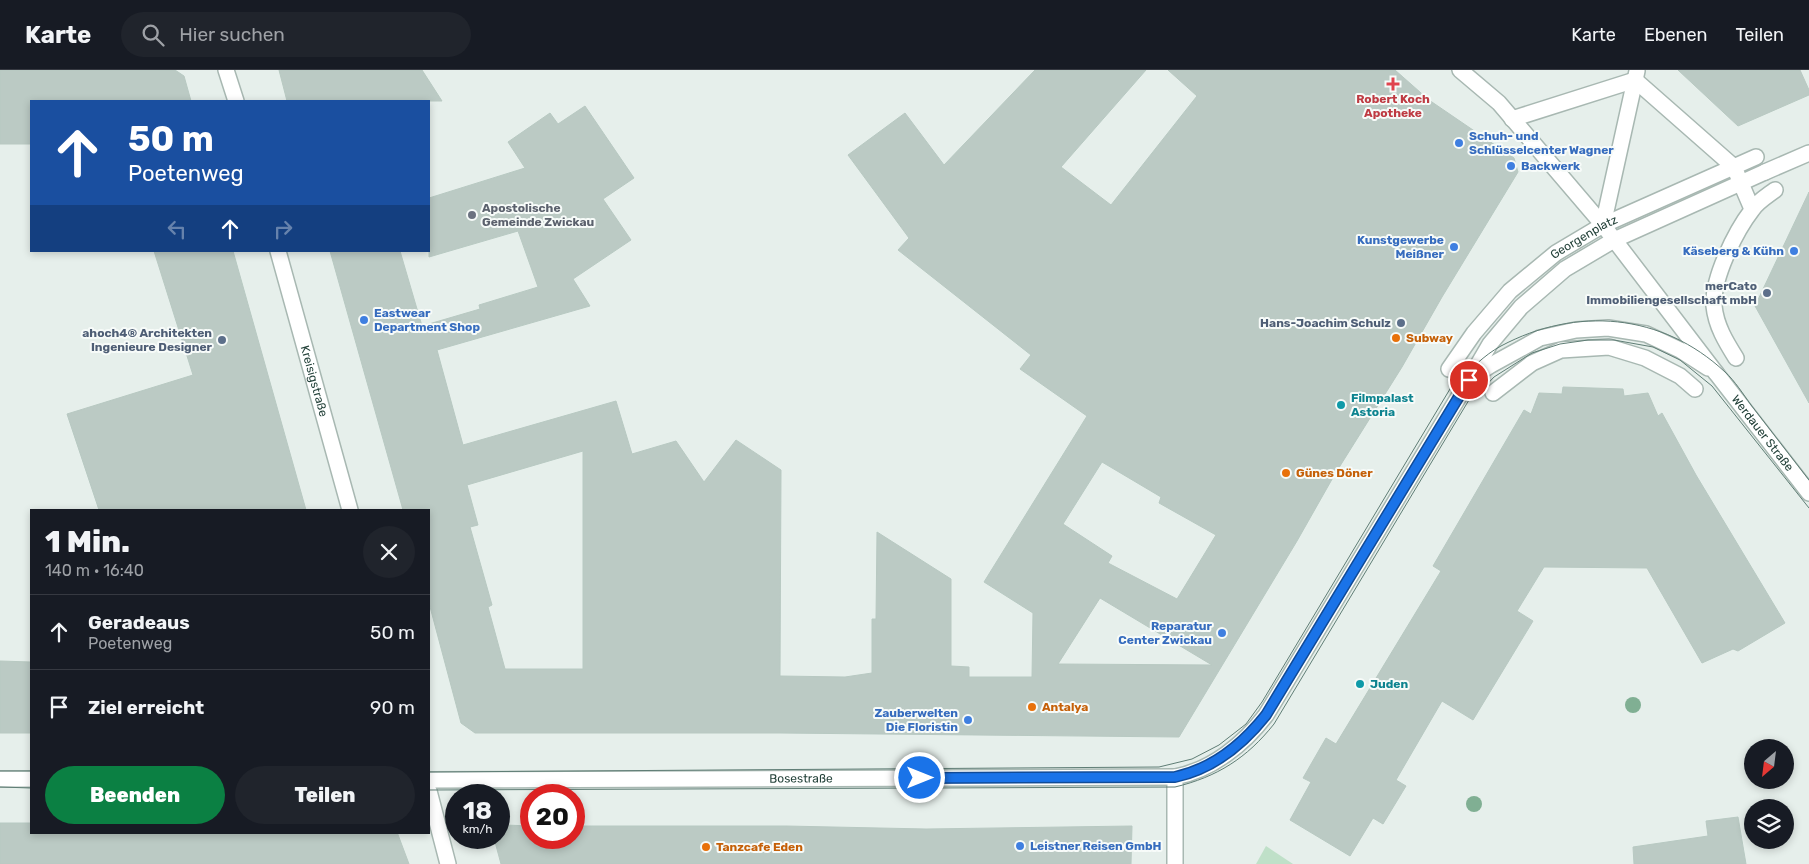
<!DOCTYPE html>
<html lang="de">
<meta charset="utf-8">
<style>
body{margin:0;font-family:Rubik,sans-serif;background:#20242c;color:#f1f3f6;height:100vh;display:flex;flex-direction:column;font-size:19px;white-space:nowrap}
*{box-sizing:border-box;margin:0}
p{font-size:16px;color:#9ea1a6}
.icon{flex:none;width:28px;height:28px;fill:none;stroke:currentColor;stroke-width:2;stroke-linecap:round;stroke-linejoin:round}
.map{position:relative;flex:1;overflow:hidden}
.side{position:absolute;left:30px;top:439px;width:400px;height:325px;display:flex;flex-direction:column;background:#171b24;border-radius:0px;box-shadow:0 2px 8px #0003}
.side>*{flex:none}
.guide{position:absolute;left:30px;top:30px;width:400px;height:152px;border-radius:0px;box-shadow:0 2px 8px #0003;background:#1a4fa0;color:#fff;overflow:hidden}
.needle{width:32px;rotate:208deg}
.buttons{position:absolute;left:1744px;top:669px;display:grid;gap:10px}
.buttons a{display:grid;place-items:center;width:50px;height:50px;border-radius:50%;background:#171b24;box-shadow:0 2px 8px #0003;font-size:25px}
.speed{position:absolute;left:445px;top:714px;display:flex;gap:10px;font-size:25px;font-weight:700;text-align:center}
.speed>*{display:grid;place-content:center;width:65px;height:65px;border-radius:50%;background:#171b24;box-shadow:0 2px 8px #0003;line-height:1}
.speed small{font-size:12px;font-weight:400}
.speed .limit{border:8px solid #d22;background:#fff;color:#111}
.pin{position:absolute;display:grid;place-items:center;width:42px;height:42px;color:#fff;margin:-21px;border:2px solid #fff;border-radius:50%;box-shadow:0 1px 5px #0007}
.me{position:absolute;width:55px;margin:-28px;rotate:90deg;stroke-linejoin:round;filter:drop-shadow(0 0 4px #0008)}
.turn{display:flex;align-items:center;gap:18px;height:105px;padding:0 15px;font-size:22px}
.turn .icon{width:65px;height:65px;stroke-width:2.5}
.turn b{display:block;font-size:35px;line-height:42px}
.lanes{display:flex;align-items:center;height:48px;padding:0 15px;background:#0003;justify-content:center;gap:25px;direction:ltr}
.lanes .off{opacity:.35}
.round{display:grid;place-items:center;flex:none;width:52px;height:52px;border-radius:26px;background:#20242c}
.headline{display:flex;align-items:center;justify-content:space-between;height:85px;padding:0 15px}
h1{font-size:30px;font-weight:800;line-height:38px}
.action{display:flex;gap:10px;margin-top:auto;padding:10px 15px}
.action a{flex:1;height:58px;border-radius:30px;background:#0b8043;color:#fff;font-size:20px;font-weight:800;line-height:58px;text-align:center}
.action a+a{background:#20242c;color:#f1f3f6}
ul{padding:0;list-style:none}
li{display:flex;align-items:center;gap:15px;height:75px;padding:0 15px;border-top:1px solid #363941}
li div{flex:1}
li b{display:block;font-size:19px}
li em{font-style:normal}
header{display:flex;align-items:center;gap:30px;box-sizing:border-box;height:70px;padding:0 25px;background:#171b24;border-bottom:1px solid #363941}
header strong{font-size:24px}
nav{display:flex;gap:28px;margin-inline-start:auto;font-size:18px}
.search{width:350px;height:45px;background:#20242c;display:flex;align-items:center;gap:12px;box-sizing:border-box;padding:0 18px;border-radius:28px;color:#9ea1a6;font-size:19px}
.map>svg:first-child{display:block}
</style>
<header>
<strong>Karte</strong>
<div class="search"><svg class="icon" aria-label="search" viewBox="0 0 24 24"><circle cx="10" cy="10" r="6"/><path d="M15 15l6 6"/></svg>Hier suchen</div>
<nav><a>Karte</a><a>Ebenen</a><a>Teilen</a></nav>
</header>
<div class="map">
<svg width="1809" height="794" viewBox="0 0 1809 794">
<rect width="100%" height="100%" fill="#e6efeb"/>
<path fill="#bfe0c8" d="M1266,776L1293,794H1256Z"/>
<path fill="#bbcac4" stroke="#b8c9c2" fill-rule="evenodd" d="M0,0H175L184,6L191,31H31V74H0Z
M279,0H422L442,31H287Z
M1035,0H1146L1061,97L1111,135L1197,26L1168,0H1395L1429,30L1514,88L1518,102L1442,227L1402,297L1335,404L1297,471L1179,667L780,663H475L461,653L429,533V440H403L330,181H400L422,256L480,239L479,235L538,217L518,161L429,187V128L525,98L508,72L550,43L558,54L585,36L634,108L603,129L631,170L573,209L590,236L437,280L463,375L616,331L632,384L676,371L704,412L736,370L781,400L780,606L845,607L872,603V549H876L877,462L951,509V596L969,597V607H1032L1033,543L984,512L1087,346L1020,299L1031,285L898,180L909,168L848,85L905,43L944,95ZM583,381V599H505L488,537L492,535L470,457L478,455L467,415ZM1102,392L1161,427L1159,433L1216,465L1177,529L1108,493L1112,486L1063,454ZM1100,528L1212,595L1058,594Z
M1678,0H1800L1809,20V25L1738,56Z
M1809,122V333L1755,236Z
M154,181H233L306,440H99L67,344L193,305Z
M1563,317L1623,319L1624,326L1648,323L1658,346L1662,343L1696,405L1785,553L1738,581L1733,579L1702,593L1647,498L1544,497L1517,541L1533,551L1473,650L1442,631L1396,710L1406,716L1383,754L1373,748L1350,786L1290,750L1311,712L1303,708L1326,668L1336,674L1441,501L1433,496L1524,340L1531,344L1539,323L1562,324Z
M0,591L31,592V663H0Z
M1738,747L1746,794H1634L1633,777L1708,766L1706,751Z
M0,753H31V762H397L409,794H0Z
M504,755L531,756V768H574V756H786L926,759L1132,756L1131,794H501L494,768H499V762Z"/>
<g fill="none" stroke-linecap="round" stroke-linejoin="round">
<defs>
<g id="service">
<path d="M1765,102L1809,83"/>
<path id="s1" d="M1716,303L1809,423"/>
<path d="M0,709H31"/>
<path id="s2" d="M429,710L1175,707"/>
</g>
<g id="pedestrian">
<path d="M1460,0L1499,33L1603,155L1716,303"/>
<path d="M1512,49L1635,10L1734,97L1752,139"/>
<path d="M1603,155L1637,1"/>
<path d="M1736,288C1726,272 1716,256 1714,236C1712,209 1735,162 1752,140C1757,132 1767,126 1775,120"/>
<path id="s3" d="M1449,299L1474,263L1510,221L1556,183L1603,155L1756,87"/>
<path d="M1474,306L1491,295L1540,268L1576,260L1608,258L1646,264L1680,280L1708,298"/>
<path d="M1469,310L1490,274L1521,237L1565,199L1614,170L1765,102"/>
<path d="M1493,323L1532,293L1561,280L1609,277L1645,288L1680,306L1695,319"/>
</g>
<g id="minor">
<path d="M226,0L236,31"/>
<path id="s4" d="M278,181L350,440"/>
<path d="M429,721L448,794"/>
<path d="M1175,794V707C1212,700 1244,674 1266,645L1469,310"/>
</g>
</defs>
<use href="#service" stroke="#a8b8b2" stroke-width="18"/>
<use href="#pedestrian" stroke="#a8b8b2" stroke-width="18"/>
<use href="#minor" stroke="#a8b8b2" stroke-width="18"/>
<use href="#service" stroke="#fff" stroke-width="15"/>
<use href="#pedestrian" stroke="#fff" stroke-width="15"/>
<use href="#minor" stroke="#fff" stroke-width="15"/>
<path stroke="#5f7d75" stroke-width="1" d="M1457,313C1470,300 1484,285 1501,276C1576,236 1662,243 1725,302C1735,311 1743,324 1751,335C1770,360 1790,385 1809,410
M1476,326L1494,307L1532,283L1560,274L1588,270H1614L1653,277L1680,290L1712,316L1809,438
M0,701H31
M429,702L1159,697L1192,689L1219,675L1246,654L1262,632L1459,304
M0,717L31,718
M429,720L1175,717C1217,707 1247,688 1274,654L1478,315"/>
</g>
<g fill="#80af93">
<circle cx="1633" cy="635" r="8"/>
<circle cx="1474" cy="734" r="8"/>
</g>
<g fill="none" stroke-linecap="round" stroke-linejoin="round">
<defs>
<path id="route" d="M920,708L1175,707C1212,699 1243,674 1266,645L1469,310"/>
</defs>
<use href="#route" stroke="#114b97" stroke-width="12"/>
<use href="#route" stroke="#1a73e8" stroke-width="9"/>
</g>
<path fill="#e0444e" stroke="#f7fbf9" stroke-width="2" d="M1390.5 6.5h5v5h5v5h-5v5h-5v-5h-5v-5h5z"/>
<g fill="#3f7fe0" stroke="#f7fbf9" stroke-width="2">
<circle cx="1459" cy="73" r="5"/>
<circle cx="1511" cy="96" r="5"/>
<circle cx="1454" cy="177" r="5"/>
<circle cx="1794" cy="181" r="5"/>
<circle cx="364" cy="250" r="5"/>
<circle cx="1222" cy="563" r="5"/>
<circle cx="968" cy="650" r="5"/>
<circle cx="1020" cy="776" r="5"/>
</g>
<circle fill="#6b7280" stroke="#f7fbf9" stroke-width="2" cx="472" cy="145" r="5"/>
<g fill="#5c6f8a" stroke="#f7fbf9" stroke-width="2">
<circle cx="1767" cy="223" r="5"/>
<circle cx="1401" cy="253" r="5"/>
<circle cx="222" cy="270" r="5"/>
</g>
<g fill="#e8710a" stroke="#f7fbf9" stroke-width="2">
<circle cx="1396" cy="268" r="5"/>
<circle cx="1286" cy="403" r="5"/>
<circle cx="1032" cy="637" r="5"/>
<circle cx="706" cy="777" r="5"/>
</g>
<g fill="#0f9aa8" stroke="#f7fbf9" stroke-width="2">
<circle cx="1341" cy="335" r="5"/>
<circle cx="1360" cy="614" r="5"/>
</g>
<g text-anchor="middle" stroke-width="4" stroke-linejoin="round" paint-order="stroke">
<g font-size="12" font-weight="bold" fill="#be3a42" stroke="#f7fbf9">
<text x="1393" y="33">Robert Koch<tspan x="1393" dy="14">Apotheke</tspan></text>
</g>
<g font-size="12" font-weight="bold" fill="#366cbe" stroke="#f7fbf9" text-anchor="start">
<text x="1469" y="70">Schuh- und<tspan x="1469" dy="14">Schlüsselcenter Wagner</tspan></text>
<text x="1521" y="100">Backwerk</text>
<text x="1444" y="174" text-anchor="end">Kunstgewerbe<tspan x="1444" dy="14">Meißner</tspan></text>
<text x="1784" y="185" text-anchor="end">Käseberg &amp; Kühn</text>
<text x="374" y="247">Eastwear<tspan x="374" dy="14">Department Shop</tspan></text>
<text x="1212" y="560" text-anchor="end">Reparatur<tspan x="1212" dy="14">Center Zwickau</tspan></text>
<text x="958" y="647" text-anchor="end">Zauberwelten<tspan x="958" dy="14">Die Floristin</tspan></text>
<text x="1030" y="780">Leistner Reisen GmbH</text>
</g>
<g font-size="12" font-weight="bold" fill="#5b616d" stroke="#f7fbf9" text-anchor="start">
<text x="482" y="142">Apostolische<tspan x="482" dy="14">Gemeinde Zwickau</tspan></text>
</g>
<g font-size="12" fill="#24423a" stroke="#f7fbf9">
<text dy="4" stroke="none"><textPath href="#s3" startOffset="191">Georgenplatz</textPath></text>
<text dy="4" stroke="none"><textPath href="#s4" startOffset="135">Kreisigstraße</textPath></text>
<text dy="4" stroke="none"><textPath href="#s1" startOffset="76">Werdauer Straße</textPath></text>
<text dy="4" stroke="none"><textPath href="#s2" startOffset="372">Bosestraße</textPath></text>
</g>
<g font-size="12" font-weight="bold" fill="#4e5e75" stroke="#f7fbf9" text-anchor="end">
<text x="1757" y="220">merCato<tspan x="1757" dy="14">Immobiliengesellschaft mbH</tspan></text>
<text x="1391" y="257">Hans-Joachim Schulz</text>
<text x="212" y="267">ahoch4® Architekten<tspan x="212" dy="14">Ingenieure Designer</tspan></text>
</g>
<g font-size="12" font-weight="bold" fill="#c56008" stroke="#f7fbf9" text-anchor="start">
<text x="1406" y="272">Subway</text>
<text x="1296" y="407">Günes Döner</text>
<text x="1042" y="641">Antalya</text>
<text x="716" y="781">Tanzcafe Eden</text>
</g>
<g font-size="12" font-weight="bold" fill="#0d838f" stroke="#f7fbf9" text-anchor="start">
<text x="1351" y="332">Filmpalast<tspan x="1351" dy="14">Astoria</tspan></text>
<text x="1370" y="618">Juden</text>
</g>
</g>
</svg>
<div class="buttons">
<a><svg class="needle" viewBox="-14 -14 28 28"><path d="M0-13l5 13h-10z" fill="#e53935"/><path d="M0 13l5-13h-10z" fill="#9ea1a6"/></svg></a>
<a><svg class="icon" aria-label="layers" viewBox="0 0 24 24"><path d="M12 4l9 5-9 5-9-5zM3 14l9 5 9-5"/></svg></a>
</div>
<div class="speed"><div>18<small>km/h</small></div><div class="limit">20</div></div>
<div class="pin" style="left:1469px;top:310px;background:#d93025"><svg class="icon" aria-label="arrive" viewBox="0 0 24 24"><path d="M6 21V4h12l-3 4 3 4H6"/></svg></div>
<svg class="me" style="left:920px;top:708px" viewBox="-20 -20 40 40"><circle r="17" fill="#1a73e8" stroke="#fff" stroke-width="3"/><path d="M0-11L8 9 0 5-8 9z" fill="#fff"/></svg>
<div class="guide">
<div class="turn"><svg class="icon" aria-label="ahead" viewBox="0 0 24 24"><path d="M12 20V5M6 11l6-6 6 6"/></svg><div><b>50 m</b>Poetenweg</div></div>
<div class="lanes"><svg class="icon off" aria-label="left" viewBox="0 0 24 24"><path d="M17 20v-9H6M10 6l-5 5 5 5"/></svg><svg class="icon" aria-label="ahead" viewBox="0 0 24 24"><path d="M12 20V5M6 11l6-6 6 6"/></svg><svg class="icon off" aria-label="right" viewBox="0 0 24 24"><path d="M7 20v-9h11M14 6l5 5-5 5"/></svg></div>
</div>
<section class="side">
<div class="headline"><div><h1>1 Min.</h1><p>140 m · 16:40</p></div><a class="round"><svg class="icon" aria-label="close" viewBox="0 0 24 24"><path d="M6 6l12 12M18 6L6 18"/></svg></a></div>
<ul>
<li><svg class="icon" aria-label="ahead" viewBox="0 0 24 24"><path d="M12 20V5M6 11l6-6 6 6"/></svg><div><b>Geradeaus</b><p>Poetenweg</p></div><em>50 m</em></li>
<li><svg class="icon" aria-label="arrive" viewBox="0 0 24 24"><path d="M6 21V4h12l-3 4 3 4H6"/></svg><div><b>Ziel erreicht</b></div><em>90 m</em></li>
</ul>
<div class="action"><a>Beenden</a><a>Teilen</a></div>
</section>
</div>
